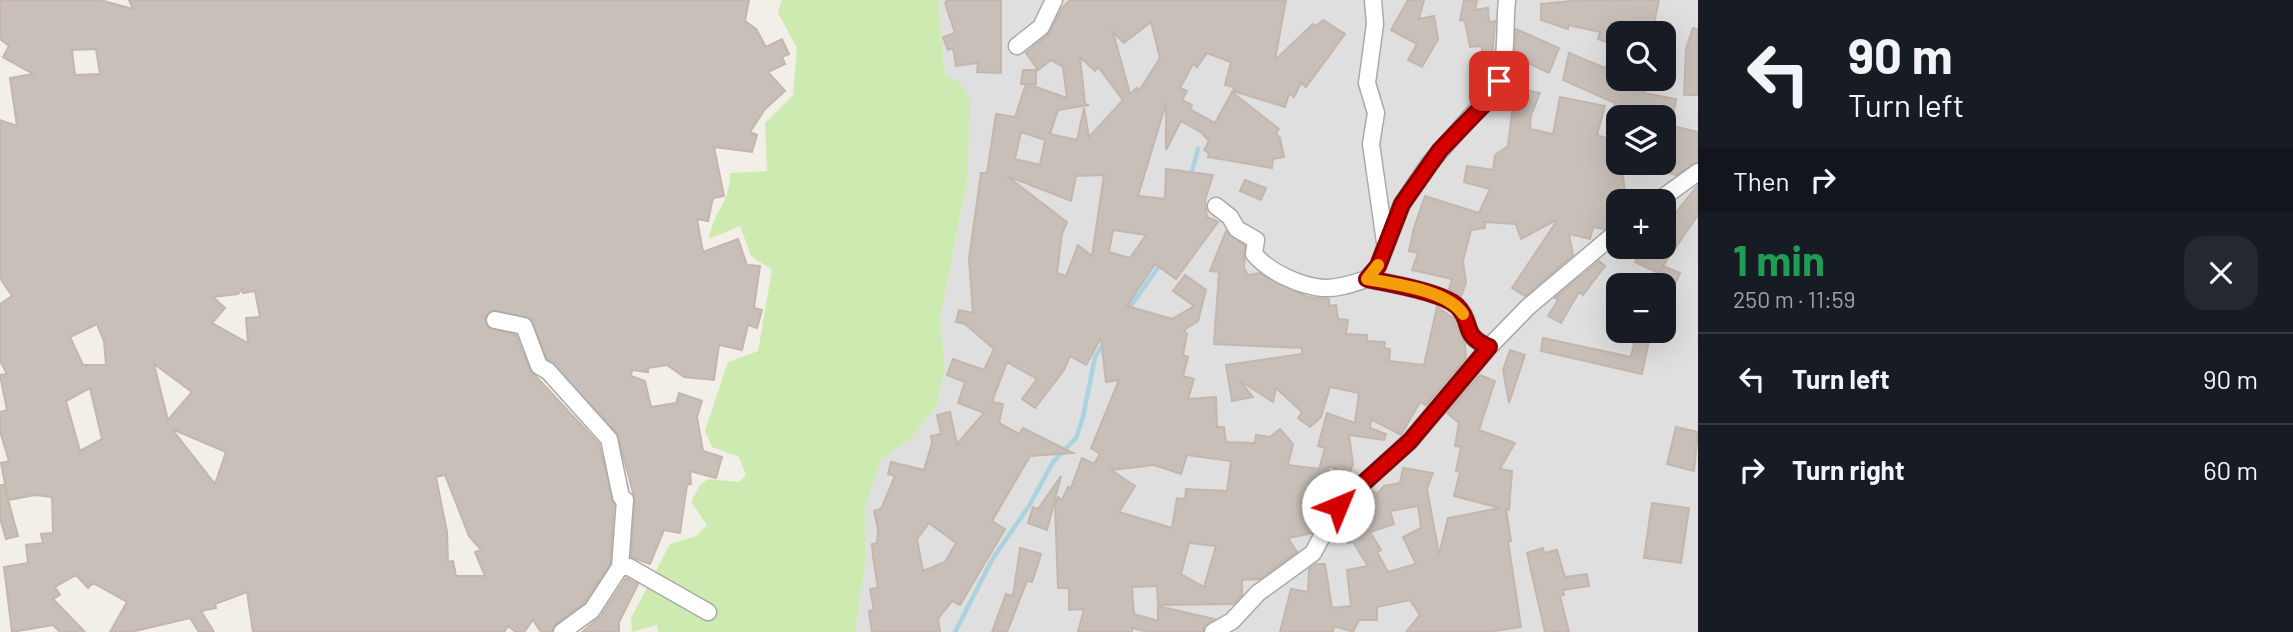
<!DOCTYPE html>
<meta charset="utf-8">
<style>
body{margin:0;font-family:Barlow,sans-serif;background:#242831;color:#f1f3f6;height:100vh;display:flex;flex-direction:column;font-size:26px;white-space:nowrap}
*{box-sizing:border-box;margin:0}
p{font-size:23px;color:#9ea1a6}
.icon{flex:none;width:38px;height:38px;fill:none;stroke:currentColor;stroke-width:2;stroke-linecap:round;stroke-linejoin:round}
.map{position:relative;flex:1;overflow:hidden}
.panel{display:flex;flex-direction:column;background:#171b24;width:595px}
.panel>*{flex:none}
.hud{background:#171b24;color:#f1f3f6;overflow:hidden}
.fabs{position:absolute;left:1606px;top:21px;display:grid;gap:14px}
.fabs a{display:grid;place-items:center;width:70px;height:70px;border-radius:14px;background:#171b24;box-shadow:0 7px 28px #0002;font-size:35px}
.pin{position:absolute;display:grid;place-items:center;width:60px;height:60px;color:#fff;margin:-30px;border-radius:14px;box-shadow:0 4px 10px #0006}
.me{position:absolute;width:77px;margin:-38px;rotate:45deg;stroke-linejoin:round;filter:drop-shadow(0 0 5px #0008)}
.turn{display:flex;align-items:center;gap:24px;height:147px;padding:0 35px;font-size:32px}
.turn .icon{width:91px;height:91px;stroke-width:2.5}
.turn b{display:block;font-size:49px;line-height:60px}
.then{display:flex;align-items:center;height:66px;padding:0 35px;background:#0003;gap:14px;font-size:26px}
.round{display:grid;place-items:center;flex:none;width:74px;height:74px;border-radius:21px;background:#242831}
.head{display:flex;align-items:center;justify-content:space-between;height:119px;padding:0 35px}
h1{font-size:42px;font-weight:700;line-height:52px;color:#1e9e55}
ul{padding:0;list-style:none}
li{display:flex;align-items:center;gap:21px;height:91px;padding:0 35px;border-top:2px solid #363941}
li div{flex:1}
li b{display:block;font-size:26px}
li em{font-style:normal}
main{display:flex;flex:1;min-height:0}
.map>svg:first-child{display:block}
</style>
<main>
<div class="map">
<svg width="1698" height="632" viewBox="0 0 1698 632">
<rect width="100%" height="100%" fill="#f2efe9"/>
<path fill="#e0dfdf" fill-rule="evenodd" d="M938,0H1698V632H855L865,566V508L881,458L911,438L937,406L945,367L940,319L967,181L961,85L945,75ZM1619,33H1664V79H1619ZM1619,117H1664V163H1619ZM1619,201H1664V247H1619ZM1619,285H1664V331H1619Z"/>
<path fill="#cdebb0" d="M782,0H938L945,75L961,84L970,101L967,181L940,319L945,367L937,406L911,438L881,459L865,508V566L855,632H658L657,625L632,632L631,618L670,544L696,536L707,525L691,502L700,485L708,479L739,482L746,475L739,457L712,447L705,431L728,362L758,351L772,270L751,256L740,226L709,239C714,208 730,205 730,173L767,171L765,123L793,95L797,48L778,13Z"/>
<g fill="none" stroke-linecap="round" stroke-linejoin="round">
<path stroke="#aad3df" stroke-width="4.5" d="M1191,175L1198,149
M1128,310L1162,262
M955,632L993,558L1029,506L1053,462L1076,438L1083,417L1095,357L1105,342"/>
</g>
<path fill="#c7bfb8" stroke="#c4b6ab" stroke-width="2" fill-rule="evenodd" d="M0,0H100L133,9L129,0H749L745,21L756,29L766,47L782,39L789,54L782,57L785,64L768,72L785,91L765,109L750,132L757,135L752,152L714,147L724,196L713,198L708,221L697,219L703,252L738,239L747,265L760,266L754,308L762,310L757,328L748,325L742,350L719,345L714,380L684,377L667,365L648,368V372L632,370L631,376L645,381L651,407L676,403L679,393L702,401L697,417L703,451L722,457L716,478L690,471L691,484L687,485L680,533L664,530L650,564L631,557L635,500L617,433L547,359L531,319L492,310L485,317L488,327L516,335L530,370L599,444L614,505L610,564L584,603L556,624L552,632H541L533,620L524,632H516L508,626L504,632H253L247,592L215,604L216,608L201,611L214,632H199L190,618L131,632H110L127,602L93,583L88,588L76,575L55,587L60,595L53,599L85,632H60L53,625L12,632L4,567L28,563L26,545L43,543L41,534L53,533L52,497L35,495L8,500L1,463L9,461L0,431V412L7,410L0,375L7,374L0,361V304L12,296L0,278V120L17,126L10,78L33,74L3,57L9,46L0,39ZM96,49L100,74L75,75L72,50ZM242,289L243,293L255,291L260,317L246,318L248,343L212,323L225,308L213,297L238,294ZM97,324L104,341L106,365H83L70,337ZM154,364L192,392L168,420ZM90,388L102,439L80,451L66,401ZM172,429L226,452L215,484ZM445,475L469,536L481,550L475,552L485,576H456L453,561L448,562L447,532L436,477Z
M947,0H1001V73L977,72L978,63L956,66L953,48L948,50L943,37L955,33L945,3Z
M1070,0H1286L1275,60L1313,24L1316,26L1323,20L1345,34L1306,87L1301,83L1294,97L1289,94L1285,107L1233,91L1234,87L1225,85L1231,62L1207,53L1197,67L1193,64L1180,88L1187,91L1182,100L1192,105L1190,109L1215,123L1232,92L1279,129L1276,133L1280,138L1284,157L1273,159L1272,168L1208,157L1209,153L1204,150L1209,141L1202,133L1181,121L1166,150V103L1138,196L1165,199L1166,169L1213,175L1205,200L1207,217L1218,222L1176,279L1155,264L1127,306L1172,319L1194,306L1173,291L1185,275L1206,290L1198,321L1184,330L1187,334L1183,355L1188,357L1183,376L1194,379L1188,399L1216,397L1217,427H1224L1226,442L1255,443L1256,435L1270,437L1280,429L1293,444L1288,465L1319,469L1325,448L1318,446L1327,413L1355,423L1359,393L1330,387L1321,417L1310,427L1298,418L1302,412L1276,388L1273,402L1239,380L1253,397L1232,401L1226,365L1302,354V348L1214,344L1219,272L1210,271L1226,231L1245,246L1244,268L1248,275L1259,273L1307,297L1329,299V306L1336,305L1338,319L1348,320L1346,334L1367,335V341L1385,342L1384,348L1390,349L1389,361L1424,365L1437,307L1453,318L1465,344L1466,358L1426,405L1420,402L1401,435L1371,419L1370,428L1386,434L1384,440L1349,435L1353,464L1349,474L1328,466L1332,497L1326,507L1314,509L1317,523L1312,533L1288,538L1297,552L1259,579L1242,580V595L1234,604L1158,605L1157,586L1132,587L1134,614L1158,621V606L1214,619L1204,626L1203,632H1149L1132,628V632H1078L1084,609L1069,610V588H1058L1055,505L1058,497L1062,500L1068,487L1071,488L1082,458L1094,464L1100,454L1091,448L1119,380L1106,382L1101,338L1086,365L1070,356L1064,370L1035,408L1022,399L1037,379L1007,362L992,402L1003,404L999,423L1019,434L1023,428L1073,453L1030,456L992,521L1005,529L960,605L952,601L938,619L940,632H872L869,611L874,610L870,589L878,588L873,556L872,544L877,543L878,529L874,511L881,509L895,476L888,474L891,462L924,470L932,443L931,436L941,434L937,415L950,412L957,444L984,413L958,403L965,382L947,375L953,359L984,370L994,349L965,324L956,322L959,310L973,313L969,259L981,173H987L996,114L1015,117L1026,84H1021L1023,70H1036V84H1028L1067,98L1063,67L1051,60L1038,70L1026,53L1048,35L1062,8ZM1151,22L1160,58L1139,91L1137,88L1130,94L1113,32L1124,43ZM1080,57L1095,71L1098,67L1123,100L1089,137L1084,108L1077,140L1050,134L1058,110L1089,105L1085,104ZM1021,132L1045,140L1040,165L1015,159ZM1104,175L1092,256L1078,245L1066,276L1057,273L1062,234L1067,222L1007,176L1071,201L1076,176ZM1113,230L1146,235L1130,258L1109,252ZM1187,455L1231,461L1227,491L1186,489L1185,499L1177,498L1172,528L1119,512L1135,486L1111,470L1154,465L1181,474ZM929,523L956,543L945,562L923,571L917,539ZM1189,543L1216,546L1204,587L1181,574Z
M1408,0H1424L1419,19L1434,16L1438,39L1422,67L1408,60L1417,44L1391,30Z
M1464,0H1477L1475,10L1488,8L1489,22L1495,21L1491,73H1481L1482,46L1470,47L1465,21L1460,20Z
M1582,0H1659L1654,24L1642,22L1639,33H1619V79L1648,82L1644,93L1676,99L1673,117H1654L1614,107L1615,103L1563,80L1569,53L1605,68L1618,46L1598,39L1600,32L1568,25V29L1541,20V4Z
M1693,28L1698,29V95H1684L1686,49Z
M1516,29L1559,48L1549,73L1519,59L1512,97L1504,96L1514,62Z
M1515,88L1540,93L1531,115L1530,129L1553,134L1560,97L1605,106L1597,135L1619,143L1626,201H1619V220L1604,229L1593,227L1590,239L1569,234L1573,255L1525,296L1512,288L1558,219L1521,239L1516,224L1485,222V228L1471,230L1463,261L1466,283L1461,296L1449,289L1452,279L1412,270L1418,253L1409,251L1414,228L1425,196L1479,213L1490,189L1464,182L1467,166L1493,170L1495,155L1508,146Z
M1664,124L1698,132V162L1676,175L1664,172Z
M1245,180L1266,188L1261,200L1240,191Z
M1698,185V215L1658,273L1635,262L1641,247H1664V227Z
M1599,261L1605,266L1583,295L1579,292L1561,323L1548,316L1558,300L1555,298Z
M1663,266L1680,273L1664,309V285H1655Z
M1637,331H1651L1642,374L1541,351L1543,338L1631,357Z
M1510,350L1525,355L1509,403L1503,370Z
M1480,375L1495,381L1479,430L1515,443L1500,469L1512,471L1509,510L1506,509L1511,541H1508L1521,627L1488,632H1406L1420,615L1410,600L1377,607V620H1359L1353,632L1334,626L1333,632H1280L1291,589L1308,592L1309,569L1316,564H1325L1332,608L1351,606L1347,570L1368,566L1353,542L1348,543L1341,523L1353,506L1371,504V490L1377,494L1384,486L1400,483L1403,468L1433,473L1427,489L1439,554L1448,518L1500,508L1454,496L1460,472L1456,471L1461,447L1455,446L1459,423L1447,413ZM1418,506L1421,528L1403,537L1416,564L1388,572L1377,552L1381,550L1370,532L1394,524L1390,511Z
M1676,427L1698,432L1694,471L1667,464Z
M1061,476L1047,530L1028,523L1033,507L1038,509Z
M0,485H4L18,536L6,539L0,518Z
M1652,503L1689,508L1681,563L1644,558Z
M1020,548L1041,554L1037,567L1032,582L1027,581L1007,632H992L1006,594L1013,596Z
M1543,548L1544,553L1557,550L1565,577L1587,574L1589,586L1563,590L1564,595L1560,596L1569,632H1545L1527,553Z
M626,578L638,584L619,622V632H582L601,616Z"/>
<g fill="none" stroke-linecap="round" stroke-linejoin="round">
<defs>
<path id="minor" d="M1373,0L1375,24L1367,83L1376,113L1371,144L1385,242
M1017,46L1041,27L1054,0
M1658,201L1698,172
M1216,206L1230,217L1237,229L1256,240L1254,254C1269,272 1300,286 1323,288C1338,289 1354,283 1367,279L1378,266L1402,204L1429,164L1478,108C1512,92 1503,32 1507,0
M1367,279C1388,283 1442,292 1457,306C1474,322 1460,336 1489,347
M495,320L524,326L539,366L548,371L609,439L621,497L625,500L620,567L592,610L562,632
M620,567H629L708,612
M1213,632L1232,621L1258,593L1313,553L1338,506L1410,441L1489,347L1528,307L1619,230"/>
</defs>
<use href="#minor" stroke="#a9a9a9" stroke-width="19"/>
<use href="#minor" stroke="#fff" stroke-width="16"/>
</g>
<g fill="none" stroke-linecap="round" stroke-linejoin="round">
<defs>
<path id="route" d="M1338,506L1410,441L1489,347C1460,335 1474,323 1457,306C1442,292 1388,283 1367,279L1378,266L1402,204L1440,150L1494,94L1499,81"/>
</defs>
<use href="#route" stroke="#8a0000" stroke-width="18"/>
<use href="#route" stroke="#d40000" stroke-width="12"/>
<path stroke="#f59e0b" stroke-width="12" d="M1378,265L1367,279C1395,284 1447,290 1463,314"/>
</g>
</svg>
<div class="fabs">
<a><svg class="icon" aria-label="search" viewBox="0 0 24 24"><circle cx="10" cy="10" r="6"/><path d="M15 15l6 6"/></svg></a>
<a><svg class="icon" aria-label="layers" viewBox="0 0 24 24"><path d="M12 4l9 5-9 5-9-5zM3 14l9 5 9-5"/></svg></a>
<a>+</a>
<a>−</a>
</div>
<div class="pin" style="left:1499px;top:81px;background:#d93025"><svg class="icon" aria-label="arrive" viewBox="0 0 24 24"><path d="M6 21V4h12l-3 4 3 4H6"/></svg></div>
<svg class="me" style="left:1338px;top:506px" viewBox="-20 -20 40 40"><circle r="19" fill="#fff"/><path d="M0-13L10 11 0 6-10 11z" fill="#d40000"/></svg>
</div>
<section class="panel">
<div class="hud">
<div class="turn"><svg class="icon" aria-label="left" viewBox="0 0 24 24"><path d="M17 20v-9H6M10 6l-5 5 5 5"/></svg><div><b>90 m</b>Turn left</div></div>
<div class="then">Then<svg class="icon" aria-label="right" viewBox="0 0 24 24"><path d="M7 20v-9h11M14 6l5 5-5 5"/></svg></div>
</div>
<div class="head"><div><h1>1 min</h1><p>250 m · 11:59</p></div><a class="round"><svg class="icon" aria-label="close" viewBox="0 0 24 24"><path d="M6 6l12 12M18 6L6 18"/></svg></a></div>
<ul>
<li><svg class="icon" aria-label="left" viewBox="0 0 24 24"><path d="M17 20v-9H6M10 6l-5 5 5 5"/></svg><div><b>Turn left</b></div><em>90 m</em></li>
<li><svg class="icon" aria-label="right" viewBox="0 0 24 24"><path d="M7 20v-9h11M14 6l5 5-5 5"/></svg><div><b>Turn right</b></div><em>60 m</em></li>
</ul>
</section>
</main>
